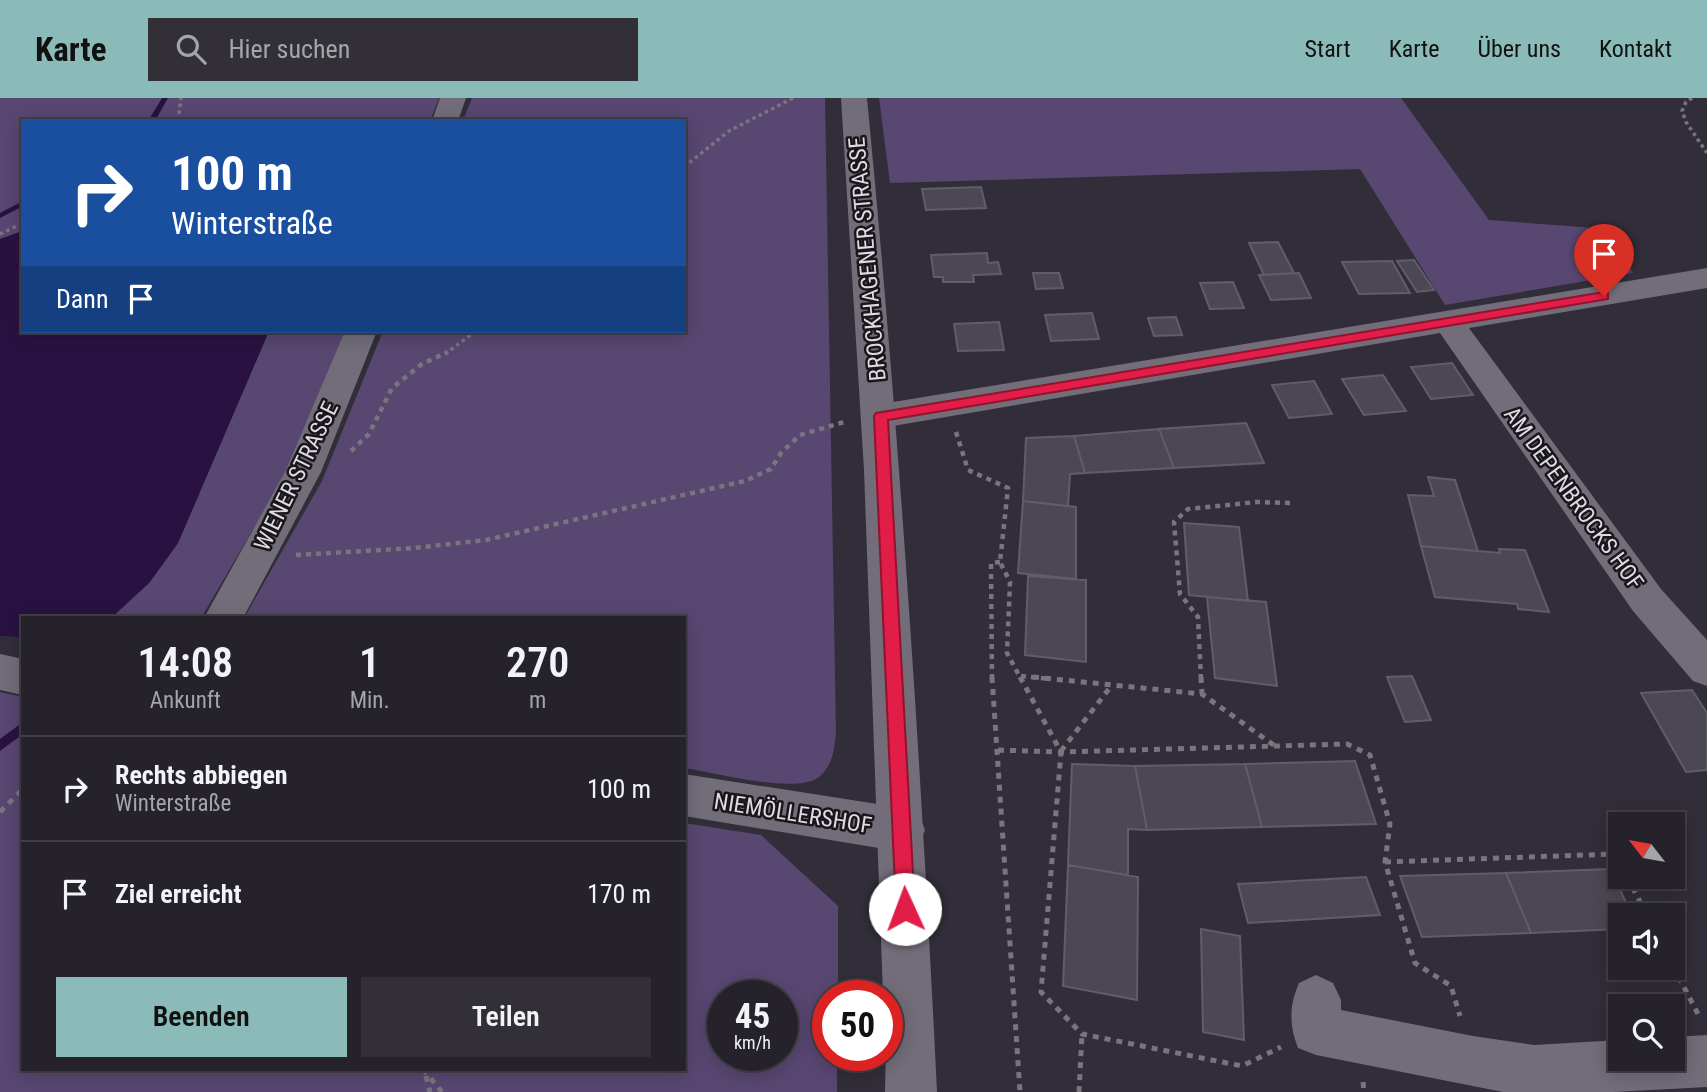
<!DOCTYPE html>
<html lang="de">
<meta charset="utf-8">
<style>
body{margin:0;font-family:"Roboto Condensed",sans-serif;background:#322f37;color:#f1f3f6;height:100vh;display:flex;flex-direction:column;font-size:26px;white-space:nowrap}
*{box-sizing:border-box;margin:0}
p{font-size:23px;color:#a4a4a9}
.icon{flex:none;width:38px;height:38px;fill:none;stroke:currentColor;stroke-width:2;stroke-linecap:round;stroke-linejoin:round}
.map{position:relative;flex:1;overflow:hidden}
.side{position:absolute;left:21px;top:518px;width:665px;height:455px;display:flex;flex-direction:column;background:#26222b;border-radius:0px;box-shadow:0 4px 18px #0003,0 0 0 2px #423f47}
.side>*{flex:none}
.hud{position:absolute;left:21px;top:21px;width:665px;height:214px;border-radius:0px;box-shadow:0 4px 18px #0003,0 0 0 2px #423f47;background:#1a4fa0;color:#fff;overflow:hidden}
.needle{width:46px;rotate:301deg}
.buttons{position:absolute;left:1608px;top:714px;display:grid;gap:14px}
.buttons a{display:grid;place-items:center;width:77px;height:77px;border-radius:0px;background:#26222b;box-shadow:0 4px 18px #0003,0 0 0 2px #423f47;font-size:35px}
.speed{position:absolute;left:707px;top:882px;display:flex;gap:14px;font-size:35px;font-weight:700;text-align:center}
.speed>*{display:grid;place-content:center;width:91px;height:91px;border-radius:50%;background:#26222b;box-shadow:0 4px 18px #0003,0 0 0 2px #423f47;line-height:1}
.speed small{font-size:18px;font-weight:400}
.speed .limit{border:10px solid #d22;background:#fff;color:#111}
.pin{position:absolute;display:grid;place-items:center;width:60px;height:60px;color:#fff;margin:-72px -30px;border-radius:50% 50% 50% 0;rotate:-45deg;box-shadow:0 0 7px #0007}
.pin .icon{rotate:45deg}
.me{position:absolute;width:77px;margin:-38px;rotate:358deg;stroke-linejoin:round;filter:drop-shadow(0 0 5px #0008)}
.turn{display:flex;align-items:center;gap:24px;height:147px;padding:0 35px;font-size:32px}
.turn .icon{width:91px;height:91px;stroke-width:2.5}
.turn b{display:block;font-size:49px;line-height:60px}
.then{display:flex;align-items:center;height:66px;padding:0 35px;background:#0003;gap:14px;font-size:26px}
.eta{display:flex;justify-content:space-evenly;align-items:center;height:119px;text-align:center}
.eta b{font-size:42px;font-weight:600;line-height:49px}
.action{display:flex;gap:14px;margin-top:auto;padding:14px 35px}
.action a{flex:1;height:80px;border-radius:0px;background:#8bbbb9;color:#111;font-size:28px;font-weight:600;line-height:80px;text-align:center}
.action a+a{background:#322f37;color:#f1f3f6}
ul{padding:0;list-style:none}
li{display:flex;align-items:center;gap:21px;height:105px;padding:0 35px;border-top:2px solid #423f47}
li div{flex:1}
li b{display:block;font-size:26px}
li em{font-style:normal}
header{display:flex;align-items:center;gap:42px;box-sizing:border-box;height:98px;padding:0 35px;background:#8bbbb9;color:#111}
header strong{font-size:33px}
nav{display:flex;gap:38px;margin-inline-start:auto;font-size:24px}
.search{width:490px;height:63px;background:#322f37;display:flex;align-items:center;gap:18px;box-sizing:border-box;padding:0 24px;border-radius:0px;color:#a4a4a9;font-size:26px}
.map>svg:first-child{display:block}
</style>
<header>
<strong>Karte</strong>
<div class="search"><svg class="icon" aria-label="search" viewBox="0 0 24 24"><circle cx="10" cy="10" r="6"/><path d="M15 15l6 6"/></svg>Hier suchen</div>
<nav><a>Start</a><a>Karte</a><a>Über uns</a><a>Kontakt</a></nav>
</header>
<div class="map">
<svg width="1707" height="994" viewBox="0 0 1707 994">
<rect width="100%" height="100%" fill="#322e39"/>
<path fill="#584771" fill-rule="evenodd" d="M0,0H439L430,23H23V133L0,141Z
M472,0H825L836,635C834,652 833,667 819,679C796,697 713,674 684,670V520H244L322,383L383,233H684V23H463Z
M879,0H1401L1489,122L1608,131L1633,175L1445,207L1360,71L890,85Z
M269,233H346L286,375L201,520H111L149,485L178,445Z
M0,594L23,599V971H684V725L761,737L838,808V898H828V957H837V994H0ZM723,898H782V957H723Z"/>
<path fill="#291241" d="M23,133V233H269L178,445L149,485L111,520H23V539L0,538V141Z"/>
<g fill="none" stroke-linecap="round" stroke-linejoin="round">
<path fill="#291241" fill-rule="evenodd" d="M162,0H168L155,23H148Z
M23,103V108L0,120V115Z
M23,624V636L0,653V641Z"/>
</g>
<path fill="#4c4853" stroke="#615c68" stroke-width="2" d="M981,89L986,110L926,112L922,91Z
M1278,144L1294,175L1264,177L1249,145Z
M987,155L988,165L998,164L1001,176L973,177L974,184H943V179H934L931,157Z
M1414,162L1434,192L1417,194L1397,163Z
M1392,163L1410,195L1359,196L1342,164Z
M1033,175H1059L1063,190L1036,191Z
M1299,175L1311,200L1271,202L1259,177Z
M1233,184L1244,210L1210,211L1200,185Z
M1092,215L1099,241L1051,243L1045,217Z
M1176,219L1182,237L1154,238L1148,220Z
M999,224L1004,252L958,253L954,226Z
M1452,265L1473,297L1431,301L1411,269Z
M1383,277L1406,313L1364,317L1342,281Z
M1314,283L1332,316L1289,320L1272,287Z
M1246,325L1264,365L1174,370L1159,331Z
M1159,331L1174,370L1085,375L1074,338Z
M1074,338L1085,375L1070,376L1068,408L1023,403L1026,340Z
M1428,379L1455,382L1478,453L1421,448L1408,397L1434,398Z
M1023,403L1076,409V481L1018,475Z
M1184,425L1239,429L1248,503L1189,497Z
M1421,448L1500,455L1499,451L1525,452L1549,514L1518,511L1517,506L1435,499Z
M1028,478L1086,482V564L1025,557Z
M1207,499L1266,504L1277,588L1215,580Z
M1412,578L1431,622L1405,624L1387,579Z
M1692,592L1707,615V672L1686,674L1641,595Z
M1355,663L1376,726L1262,729L1245,666Z
M1072,666L1135,668L1147,732L1128,731V777L1068,767Z
M1245,666L1262,729L1147,732L1135,668Z
M1068,767L1138,779L1137,902L1063,888Z
M1610,771L1632,817H1620V831L1531,835L1506,775Z
M1506,775L1531,835L1422,839L1400,778Z
M1366,779L1380,817L1248,825L1238,786Z
M1201,831L1240,838L1244,942L1203,934Z"/>
<g fill="none" stroke-linecap="round" stroke-linejoin="round">
<path stroke="#78757e" stroke-width="3.5" stroke-dasharray="3.5 3.5" stroke-linecap="butt" d="M1692,0L1686,4L1682,13L1686,24L1707,55
M178,23L181,0
M684,69L729,33L793,0
M0,136L23,125
M445,256L476,233"/>
<path stroke="#78757e" stroke-width="4.5" stroke-dasharray="5 5" stroke-linecap="butt" d="M956,334L968,372L1008,390L1000,464L1010,484L1007,555L1021,581
M351,353L369,336L392,290L422,266L448,254
M296,457L414,450L486,442L745,383L771,371L781,355L800,337L844,324
M1021,578L1051,581
M992,581L991,465L1000,464
M1201,581L1198,519L1180,496L1174,424L1188,411L1256,404L1293,405"/>
<path stroke="#78757e" stroke-width="5" stroke-dasharray="6 6" stroke-linecap="butt" d="M992,579L1020,994
M1020,579L1061,654L1041,894L1082,936L1242,968L1281,949
M1033,579L1202,596L1275,648
M1201,579L1202,596
M998,652L1061,654L1347,646L1370,657L1390,726L1385,764L1415,865L1451,888L1460,918
M1061,653L1112,587
M0,714L23,691
M1385,764L1615,756L1620,767
M1627,779L1647,817
M1673,868L1700,920
M423,971L442,994
M426,978L430,994
M1363,984L1364,994
M1079,994L1082,936"/>
<path fill="#726d79" fill-rule="evenodd" d="M440,0H466L458,23H432Z
M1707,170V190L1469,230L1661,491L1707,542V588L1693,583L1633,513L1440,235L881,330L869,327L864,318L869,309L881,306Z
M345,233H377L321,374L243,520H204L286,372Z
M0,556L23,561V597L0,592Z
M684,676L903,710L919,717L925,732L919,747L903,754L684,718Z
M1316,877L1333,885L1341,902V912L1473,938L1534,947L1620,942V961H1673V939L1707,937V989L1614,994H1503L1316,957L1298,950C1289,927 1289,908 1299,885Z"/>
<path fill="#726d79" fill-rule="evenodd" d="M841,0H867C899,331 921,662 937,994H885L887,898H883L864,372Z"/>
</g>
<path fill="#e11d48" stroke="#92132f" stroke-width="2" d="M1604,194L1608,195V201L888,322L915,811L912,818L905,821L898,818L896,811L874,318L876,315Z"/>
<g text-anchor="middle" stroke-width="5" stroke-linejoin="round" paint-order="stroke">
<g font-size="23" fill="#dedbe2" stroke="#19171c">
<text transform="translate(867 161) rotate(-95)" y="8">BROCKHAGENER STRASSE</text>
<text transform="translate(296 378) rotate(-64)" y="8">WIENER STRASSE</text>
<text transform="translate(1574 400) rotate(54)" y="8">AM DEPENBROCKS HOF</text>
<text transform="translate(793 715) rotate(9)" y="8">NIEMÖLLERSHOF</text>
</g>
</g>
</svg>
<div class="buttons">
<a><svg class="needle" viewBox="-14 -14 28 28"><path d="M0-13l5 13h-10z" fill="#e53935"/><path d="M0 13l5-13h-10z" fill="#a4a4a9"/></svg></a>
<a><svg class="icon" aria-label="sound" viewBox="0 0 24 24"><path d="M4 9h4l5-4v14l-5-4H4zM17 9q2 3 0 6"/></svg></a>
<a><svg class="icon" aria-label="search" viewBox="0 0 24 24"><circle cx="10" cy="10" r="6"/><path d="M15 15l6 6"/></svg></a>
</div>
<div class="speed"><div>45<small>km/h</small></div><div class="limit">50</div></div>
<div class="pin" style="left:1604px;top:198px;background:#d93025"><svg class="icon" aria-label="arrive" viewBox="0 0 24 24"><path d="M6 21V4h12l-3 4 3 4H6"/></svg></div>
<svg class="me" style="left:905px;top:811px" viewBox="-20 -20 40 40"><circle r="19" fill="#fff"/><path d="M0-13L10 11 0 6-10 11z" fill="#e11d48"/></svg>
<div class="hud">
<div class="turn"><svg class="icon" aria-label="right" viewBox="0 0 24 24"><path d="M7 20v-9h11M14 6l5 5-5 5"/></svg><div><b>100 m</b>Winterstraße</div></div>
<div class="then">Dann<svg class="icon" aria-label="arrive" viewBox="0 0 24 24"><path d="M6 21V4h12l-3 4 3 4H6"/></svg></div>
</div>
<section class="side">
<div class="eta">
<div><b>14:08</b><p>Ankunft</p></div>
<div><b>1</b><p>Min.</p></div>
<div><b>270</b><p>m</p></div>
</div>
<ul>
<li><svg class="icon" aria-label="right" viewBox="0 0 24 24"><path d="M7 20v-9h11M14 6l5 5-5 5"/></svg><div><b>Rechts abbiegen</b><p>Winterstraße</p></div><em>100 m</em></li>
<li><svg class="icon" aria-label="arrive" viewBox="0 0 24 24"><path d="M6 21V4h12l-3 4 3 4H6"/></svg><div><b>Ziel erreicht</b></div><em>170 m</em></li>
</ul>
<div class="action"><a>Beenden</a><a>Teilen</a></div>
</section>
</div>
